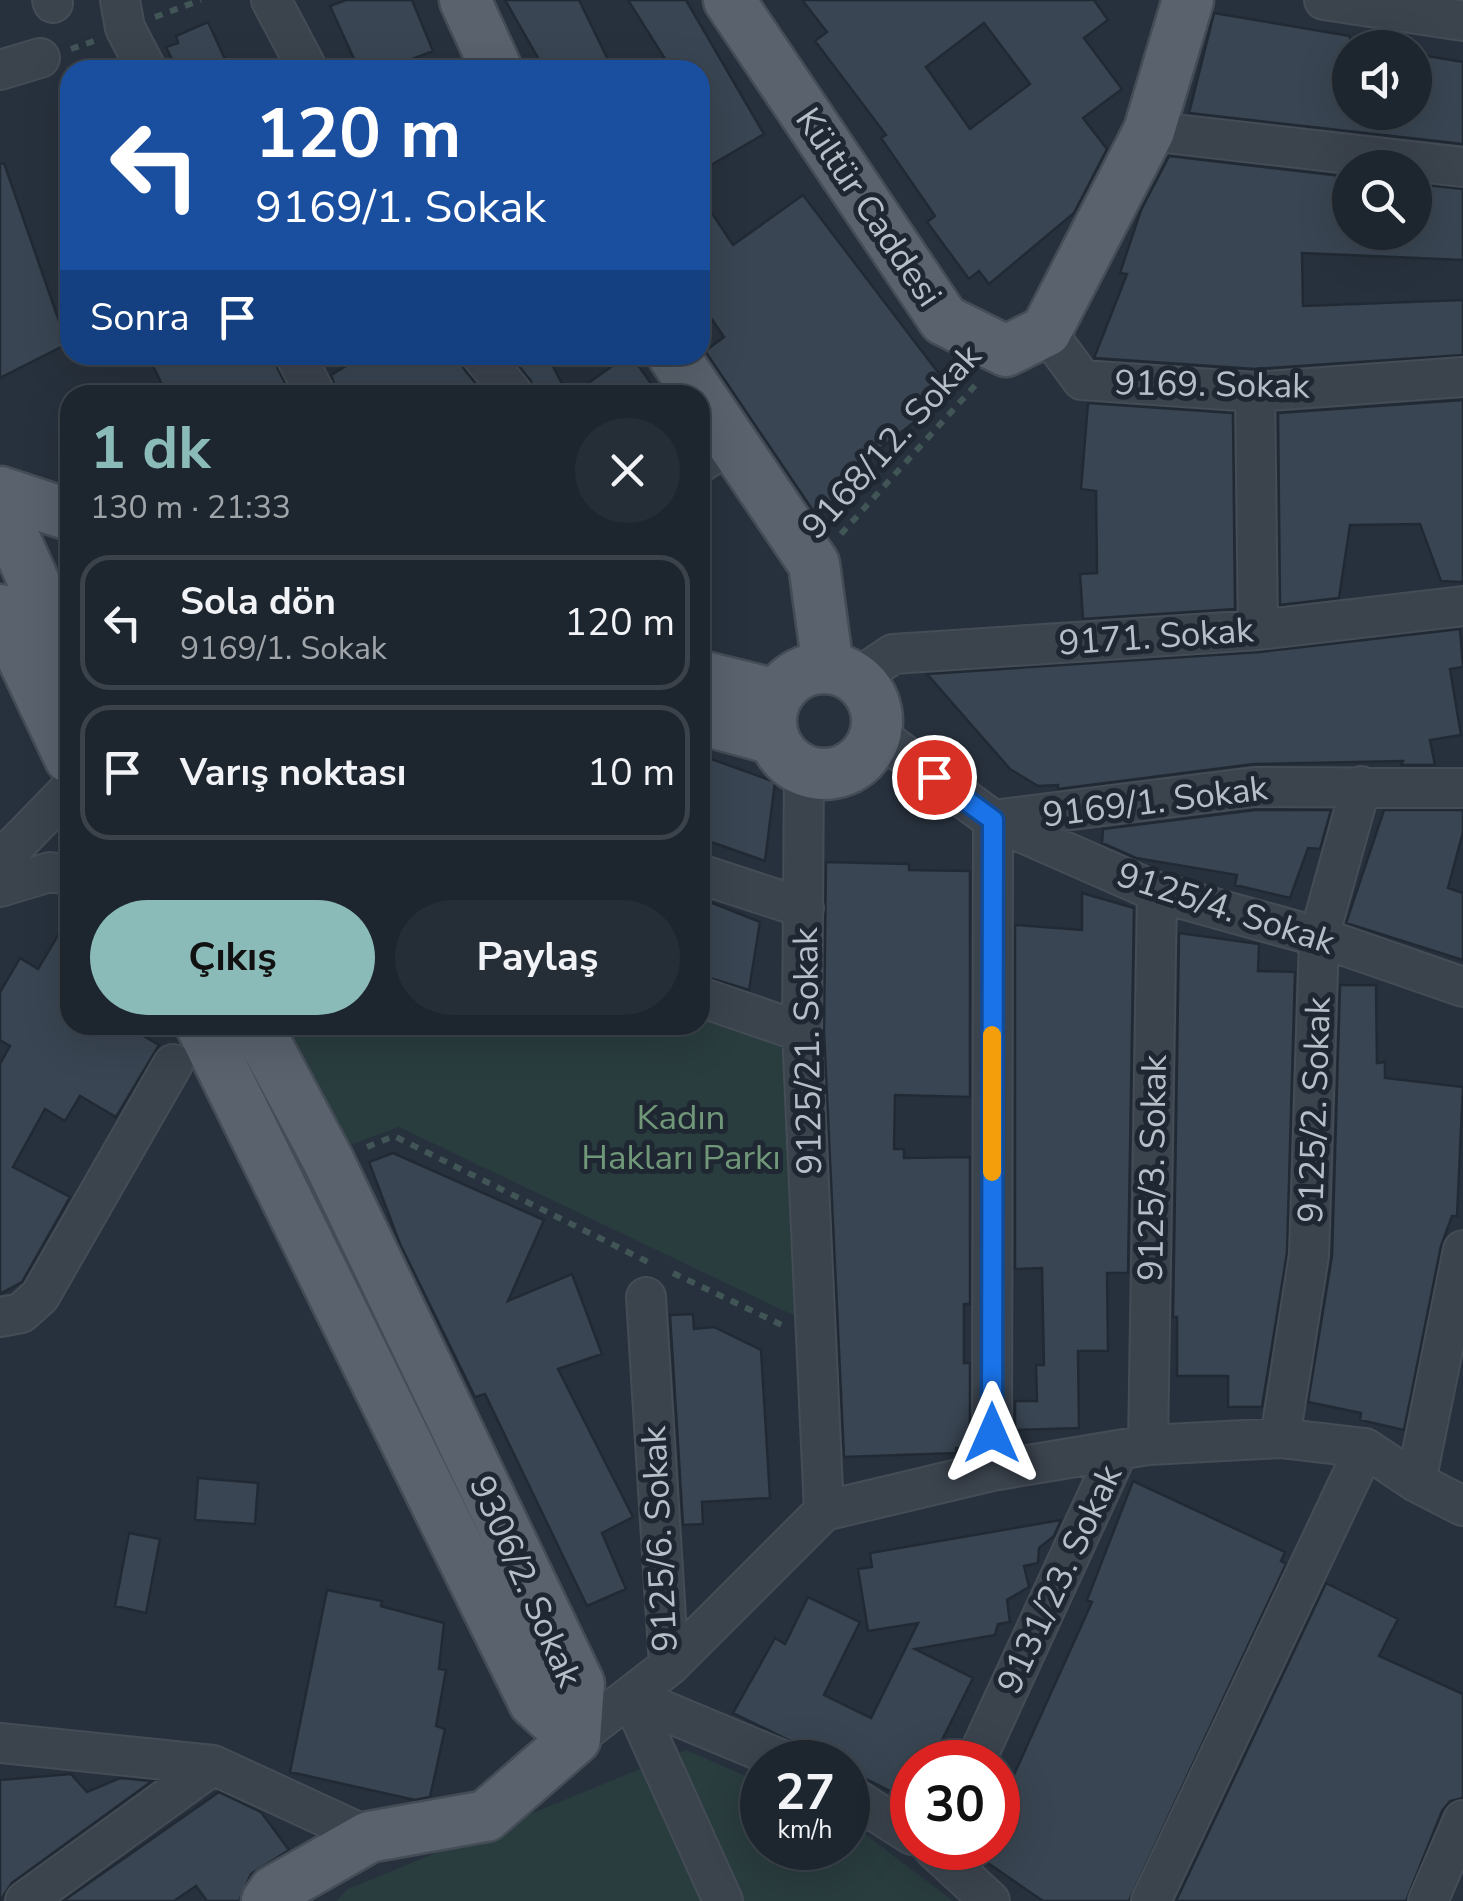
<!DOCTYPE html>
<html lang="tr">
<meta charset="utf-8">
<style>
body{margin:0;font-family:"Nunito Sans",sans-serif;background:#252d36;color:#f1f3f6;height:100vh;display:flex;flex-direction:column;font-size:38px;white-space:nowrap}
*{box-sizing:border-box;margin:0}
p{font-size:32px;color:#a0a5aa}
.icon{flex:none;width:55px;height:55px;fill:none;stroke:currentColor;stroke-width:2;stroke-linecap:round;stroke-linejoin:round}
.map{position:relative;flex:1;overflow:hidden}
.sheet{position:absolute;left:60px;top:385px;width:650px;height:650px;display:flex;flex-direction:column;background:#1d252e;border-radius:30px;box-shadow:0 10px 40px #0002,0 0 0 2px #3b424a}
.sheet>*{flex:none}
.guide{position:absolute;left:60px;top:60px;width:650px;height:305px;border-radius:30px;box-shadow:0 10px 40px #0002,0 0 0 2px #3b424a;background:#1a4fa0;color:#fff;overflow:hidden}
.tools{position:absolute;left:1332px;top:30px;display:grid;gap:20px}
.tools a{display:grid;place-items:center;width:100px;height:100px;border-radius:50%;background:#1d252e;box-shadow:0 10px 40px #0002,0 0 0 2px #3b424a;font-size:50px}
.speed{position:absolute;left:740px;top:1740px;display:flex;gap:20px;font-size:50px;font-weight:700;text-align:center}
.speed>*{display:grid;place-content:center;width:130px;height:130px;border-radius:50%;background:#1d252e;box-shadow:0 10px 40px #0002,0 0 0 2px #3b424a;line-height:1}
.speed small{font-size:25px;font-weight:400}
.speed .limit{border:15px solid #d22;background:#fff;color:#111}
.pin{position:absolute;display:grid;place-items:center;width:85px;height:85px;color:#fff;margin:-42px;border:5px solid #fff;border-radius:50%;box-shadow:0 2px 10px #0007}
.me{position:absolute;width:110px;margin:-55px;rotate:0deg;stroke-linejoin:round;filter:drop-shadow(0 0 8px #0008)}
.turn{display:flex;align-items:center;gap:35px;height:210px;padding:0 30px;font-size:45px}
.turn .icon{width:130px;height:130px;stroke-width:2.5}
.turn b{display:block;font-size:70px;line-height:85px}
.then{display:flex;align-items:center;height:95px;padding:0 30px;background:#0003;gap:20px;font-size:38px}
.round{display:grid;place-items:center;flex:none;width:105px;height:105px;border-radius:52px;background:#252d36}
.head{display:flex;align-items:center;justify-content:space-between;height:170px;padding:0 30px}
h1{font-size:60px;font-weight:700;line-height:75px;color:#8bbbb9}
.primary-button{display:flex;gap:20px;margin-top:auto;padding:20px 30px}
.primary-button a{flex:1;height:115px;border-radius:60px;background:#8bbbb9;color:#111;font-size:40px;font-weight:700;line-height:115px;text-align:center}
.primary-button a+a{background:#252d36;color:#f1f3f6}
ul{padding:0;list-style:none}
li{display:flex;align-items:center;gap:30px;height:135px;margin:0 20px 15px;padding:0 10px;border:5px solid #3b424a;border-radius:30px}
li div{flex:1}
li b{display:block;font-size:38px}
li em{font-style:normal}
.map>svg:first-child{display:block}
</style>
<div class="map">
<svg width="1463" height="1901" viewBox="0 0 1463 1901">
<rect width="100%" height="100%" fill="#27313d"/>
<path fill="#293c3e" d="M700,1010L790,1041L797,1317L399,1127L336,1150L276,1025H700Z
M686,1750L762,1783V1848H848V1821L953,1901H336L348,1889Z"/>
<path fill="#394552" stroke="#212a34" stroke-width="2.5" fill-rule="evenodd" d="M346,0H412L433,51L384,70H359L330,6Z
M505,0H579L613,70H545Z
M628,0H686L764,134L711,165L700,147V70H672Z
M802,0H1094L1108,20L1084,38L1122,89L1083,118L1107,149L1074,213L989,284L979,271L969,279L927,222L935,216L881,138L886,135L815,41L827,32ZM984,23L1030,84L970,129L926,67Z
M1214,13L1350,36V112H1415V54L1463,62V144L1189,113Z
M208,22L230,70H177L166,47L178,43L176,36Z
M1169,156L1350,177V232H1415V184L1463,189V260L1302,253L1303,306L1463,300V355L1255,369L1094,358L1127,274L1120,273L1141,210Z
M4,163L67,344L0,378V164Z
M700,195L733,245L803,195L953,392L872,455L818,518L705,351L724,337L700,302Z
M153,355H271L291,395H167L152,364L158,362Z
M364,355H459L464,369L485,395H338L331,375Z
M510,355H547L568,395H536L531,381Z
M631,355L659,395H571L628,355Z
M1463,400V582L1441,581L1420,524L1350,525L1339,598L1280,605L1278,413Z
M1088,403L1233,413L1235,609L1083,619L1080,574L1097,573L1096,491L1081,489Z
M1460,629L1463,667L1450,669L1461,735L1430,740L1435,765H1401L1403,761L1254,764L1058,789V785L1038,786L1010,769L927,674L1260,652Z
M700,755L775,782L765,861L700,838Z
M1255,810H1331L1320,849L1308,848L1290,898L1235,885L1237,875L1136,858L1102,843L1103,829Z
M1384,810H1463V832L1448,888L1463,893V960L1346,923Z
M826,862L909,864V870L970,871V1097L895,1095L894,1149H904V1158L970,1157V1304H964V1363H970V1448H956V1453L844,1457L824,1032Z
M1082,893L1134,908L1128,1273H1107L1108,1351H1078L1079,1428L1015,1430V1401H1037L1036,1365H1044L1042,1268L1015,1269V925L1082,930Z
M700,898L760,922L749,990L700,975Z
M70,915V1025H125L159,1045L116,1117L80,1096L65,1121L45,1109L13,1167L70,1197L22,1282L0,1294V1064L10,1046L0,1040V992L20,958L38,969Z
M1179,933L1259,944L1258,971L1295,972L1287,1253L1262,1407H1228V1376H1177V1317H1173Z
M1340,985H1376L1377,1063L1385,1062V1078L1463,1087L1457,1216H1452L1441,1246L1404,1430L1360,1420L1361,1413L1308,1402L1332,1256Z
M393,1153L544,1220L508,1301L572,1274L602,1354L558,1369L633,1517L602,1533L626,1589L587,1606L485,1394L475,1397L400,1244L369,1162Z
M693,1314L694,1329L714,1327L761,1350L770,1498L702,1502L703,1524L683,1525L670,1315Z
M198,1478L258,1483L255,1524L195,1520Z
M1133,1481L1285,1552L1281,1561L1286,1564L1129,1901H1043L966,1848H998V1810L1092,1602L1087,1600Z
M1061,1520L1054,1536L1039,1548L1038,1563L1024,1566L1029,1587L1007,1600L1010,1622L998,1624L995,1635L915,1649L973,1678L931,1762H912V1802L848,1770V1762H833L733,1713L775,1638L785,1644L808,1597L860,1622L824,1695L871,1718L918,1623L868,1631L858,1569L872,1567L870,1553Z
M129,1533L160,1539L146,1613L115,1606Z
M1326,1583L1398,1619L1379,1656L1463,1694V1798L1450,1801L1442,1811L1406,1901H1176Z
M327,1590L382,1601L381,1606L444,1623L439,1669L446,1670L436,1726L445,1729L430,1797L415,1800L290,1772Z
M71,1774L87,1792L120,1778L152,1781L12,1883L0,1901V1780Z
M219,1792L261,1812L289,1850L251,1874L239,1901H207L196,1886L174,1901H63Z"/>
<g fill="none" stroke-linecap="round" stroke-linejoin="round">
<defs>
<path id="minor" d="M52,0L53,3
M120,0L125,28L147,70
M271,0L308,70
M1324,0L1463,21
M0,70L40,58
M1149,131L1463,167
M1046,331L1082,380L1255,392L1463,377
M295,355L316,395
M481,355L514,395
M1255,392L1258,630
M700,463L734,440
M856,679L893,654L1258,630L1463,606
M875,733L993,820L1254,787L1463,788
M804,771L802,1032L824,1511
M0,861L70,789
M700,874L804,908
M0,887L50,872L70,875
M700,997L802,1032
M0,1317L21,1313L40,1296L173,1064
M1280,1438L1309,1255L1319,937L1361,786
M1148,1445L1157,892
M992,1471L993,820L1157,892L1319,937L1463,987
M1416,1482L1463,1250
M669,1666L824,1511L992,1471L1148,1445L1280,1438L1365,1448L1416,1482L1463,1506
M631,1697L723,1901
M631,1697L787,1762
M575,1739L669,1666L646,1297
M0,1743L213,1765L369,1837
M975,1762L1118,1451
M848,1794L912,1835
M933,1848L990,1901
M25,1901L213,1765
M1151,1901L1365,1448
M1428,1901L1463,1820"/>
<path id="major" d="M465,0L497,70
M729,0L944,320L1006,351L1046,331L1149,131L1188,0
M673,355L814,564L828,668
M0,492L70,515
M0,506L70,663
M0,610L70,758
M771 721a53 53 0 1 1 106 0a53 53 0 1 1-106 0Z
M700,676L777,695
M700,719L774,739
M201,1025L534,1702L575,1739
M256,1025L329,1162L579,1684L575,1739
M267,1901L274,1891L369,1837L486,1816L575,1739"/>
</defs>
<use href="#minor" stroke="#444c56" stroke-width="42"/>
<use href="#major" stroke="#444c56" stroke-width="55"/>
<path stroke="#425556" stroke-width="6" stroke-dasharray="8 8" stroke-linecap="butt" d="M155,17L201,0
M71,49L97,40
M841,534L980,380
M367,1147L394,1136L648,1262
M673,1273L784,1326"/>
<use href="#minor" stroke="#3b434d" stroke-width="38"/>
<use href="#major" stroke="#59626d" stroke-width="50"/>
</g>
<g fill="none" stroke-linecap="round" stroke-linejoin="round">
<defs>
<path id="route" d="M934,777L993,820L992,1433"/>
</defs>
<use href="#route" stroke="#114b97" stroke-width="25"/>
<use href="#route" stroke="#1a73e8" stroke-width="18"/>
<path stroke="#f59e0b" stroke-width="18" d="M992,1172V1035"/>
</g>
<g text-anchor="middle" stroke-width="10" stroke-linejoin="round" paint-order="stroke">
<g font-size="35" fill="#b7bec8" stroke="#1f2832">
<text transform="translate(869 207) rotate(56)" y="12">Kültür Caddesi</text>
<text transform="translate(1212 384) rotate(1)" y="12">9169. Sokak</text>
<text transform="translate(891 441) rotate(-48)" y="12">9168/12. Sokak</text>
<text transform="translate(1156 636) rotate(-4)" y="12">9171. Sokak</text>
<text transform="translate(1155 801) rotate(-7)" y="12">9169/1. Sokak</text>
<text transform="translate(1226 908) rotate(18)" y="12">9125/4. Sokak</text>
<text transform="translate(807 1051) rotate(-91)" y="12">9125/21. Sokak</text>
<text transform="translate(1314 1110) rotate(-88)" y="12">9125/2. Sokak</text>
<text transform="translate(1152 1168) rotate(-89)" y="12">9125/3. Sokak</text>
<text transform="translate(659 1539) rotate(-93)" y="12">9125/6. Sokak</text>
<text transform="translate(1059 1579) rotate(-65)" y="12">9131/23. Sokak</text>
<text transform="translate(526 1581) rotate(66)" y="12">9306/2. Sokak</text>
</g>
<g font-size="35" fill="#709778" stroke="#1f2832">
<text x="681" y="1129">Kadın<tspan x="681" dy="40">Hakları Parkı</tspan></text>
</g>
</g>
</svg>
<div class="tools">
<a><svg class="icon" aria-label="sound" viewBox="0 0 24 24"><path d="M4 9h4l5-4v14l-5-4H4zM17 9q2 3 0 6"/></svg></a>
<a><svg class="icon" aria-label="search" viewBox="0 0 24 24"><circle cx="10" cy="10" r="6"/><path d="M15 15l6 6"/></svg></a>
</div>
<div class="speed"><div>27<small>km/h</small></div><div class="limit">30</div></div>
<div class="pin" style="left:934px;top:777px;background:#d93025"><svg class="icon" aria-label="arrive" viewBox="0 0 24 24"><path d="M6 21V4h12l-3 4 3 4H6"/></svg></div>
<svg class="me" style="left:992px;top:1433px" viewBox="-20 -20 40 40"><path d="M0-17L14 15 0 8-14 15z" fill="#1a73e8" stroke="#fff" stroke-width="4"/></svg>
<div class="guide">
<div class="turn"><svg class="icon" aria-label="left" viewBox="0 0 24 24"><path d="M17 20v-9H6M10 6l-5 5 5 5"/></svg><div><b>120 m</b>9169/1. Sokak</div></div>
<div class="then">Sonra<svg class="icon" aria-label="arrive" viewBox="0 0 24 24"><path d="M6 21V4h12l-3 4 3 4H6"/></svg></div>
</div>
<section class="sheet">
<div class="head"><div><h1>1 dk</h1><p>130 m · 21:33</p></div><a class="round"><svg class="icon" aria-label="close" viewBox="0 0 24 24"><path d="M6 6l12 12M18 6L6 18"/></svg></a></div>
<ul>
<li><svg class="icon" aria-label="left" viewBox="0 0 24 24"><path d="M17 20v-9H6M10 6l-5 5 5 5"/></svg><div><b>Sola dön</b><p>9169/1. Sokak</p></div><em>120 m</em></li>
<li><svg class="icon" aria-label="arrive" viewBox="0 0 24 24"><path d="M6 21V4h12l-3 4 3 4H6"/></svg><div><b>Varış noktası</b></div><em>10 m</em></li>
</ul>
<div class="primary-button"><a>Çıkış</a><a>Paylaş</a></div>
</section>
</div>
